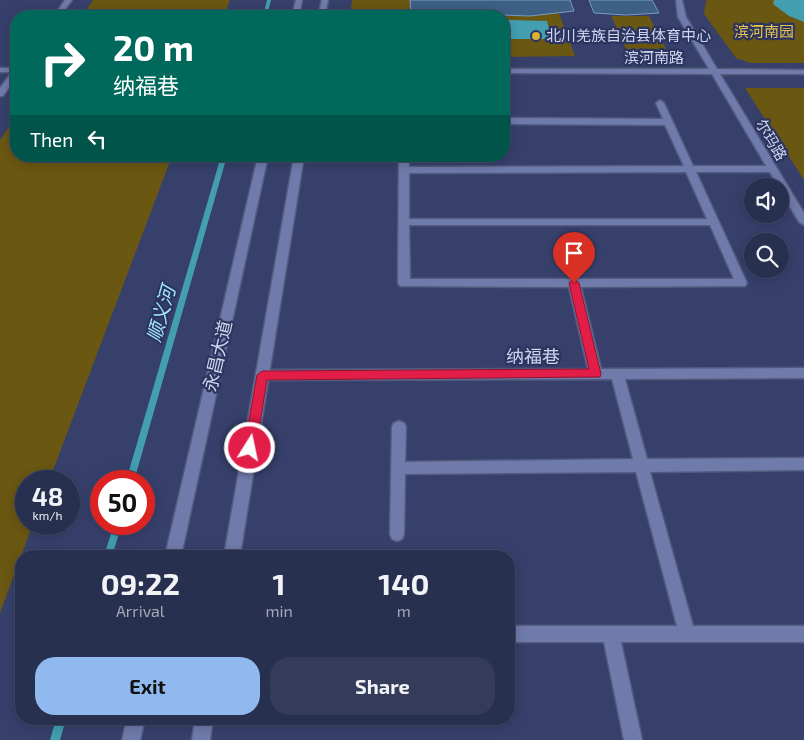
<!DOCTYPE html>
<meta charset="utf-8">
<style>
body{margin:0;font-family:"Exo 2","Noto Sans SC",sans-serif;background:#343c5a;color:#f1f3f6;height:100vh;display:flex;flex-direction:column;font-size:19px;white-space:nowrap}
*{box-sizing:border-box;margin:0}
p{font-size:16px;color:#a5a9b7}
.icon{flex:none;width:28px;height:28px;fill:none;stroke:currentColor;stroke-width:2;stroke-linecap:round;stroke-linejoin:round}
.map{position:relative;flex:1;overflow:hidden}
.side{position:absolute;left:15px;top:550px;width:500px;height:175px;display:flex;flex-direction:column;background:#283050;border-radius:20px;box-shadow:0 2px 12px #0003,0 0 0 1px #444b67}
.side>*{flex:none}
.banner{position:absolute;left:10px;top:10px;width:500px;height:152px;border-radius:20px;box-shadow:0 2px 12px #0003,0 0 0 1px #444b67;background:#00695c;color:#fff;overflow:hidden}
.controls{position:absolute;left:744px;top:178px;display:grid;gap:10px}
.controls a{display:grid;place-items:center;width:45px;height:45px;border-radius:50%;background:#283050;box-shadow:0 2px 12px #0003,0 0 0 1px #444b67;font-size:25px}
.speed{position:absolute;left:15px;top:470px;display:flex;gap:10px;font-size:25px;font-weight:700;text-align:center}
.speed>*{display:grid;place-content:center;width:65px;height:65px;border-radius:50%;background:#283050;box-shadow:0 2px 12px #0003,0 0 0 1px #444b67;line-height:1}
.speed small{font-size:12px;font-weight:400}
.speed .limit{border:8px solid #d22;background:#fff;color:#111}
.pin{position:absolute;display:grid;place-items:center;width:42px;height:42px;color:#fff;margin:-51px -21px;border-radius:50% 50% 50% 0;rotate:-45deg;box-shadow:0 0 5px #0007}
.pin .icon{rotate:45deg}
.me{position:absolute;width:55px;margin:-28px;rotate:10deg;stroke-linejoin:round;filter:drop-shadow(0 0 4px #0008)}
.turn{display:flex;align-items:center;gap:18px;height:105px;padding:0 20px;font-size:22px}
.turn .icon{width:65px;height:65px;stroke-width:2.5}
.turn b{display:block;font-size:35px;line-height:42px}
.then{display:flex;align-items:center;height:48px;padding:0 20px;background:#0003;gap:10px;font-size:19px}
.eta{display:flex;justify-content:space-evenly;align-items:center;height:85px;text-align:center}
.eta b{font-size:30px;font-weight:700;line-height:35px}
.button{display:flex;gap:10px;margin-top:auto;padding:10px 20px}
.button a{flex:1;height:58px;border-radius:20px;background:#90b9f0;color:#111;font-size:20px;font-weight:700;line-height:58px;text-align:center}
.button a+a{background:#343c5a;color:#f1f3f6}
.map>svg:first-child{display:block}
</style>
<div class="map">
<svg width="804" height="740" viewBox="0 0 804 740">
<rect width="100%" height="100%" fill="#36406b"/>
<path fill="#6a5712" d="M93,0H230L224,16H82Z
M352,0H554L575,56L504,57V16H350Z
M706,0H804V63H751L736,58L704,14Z
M611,16H649L666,49H626Z
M745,88H804V180Z
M16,116V156H172L49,481H26V524H33L0,613V140Z"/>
<path fill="#439eb0" d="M774,0H804V22L789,16L773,4Z
M504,20L547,21L552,39H504Z"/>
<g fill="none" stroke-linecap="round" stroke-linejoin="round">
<path fill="#439eb0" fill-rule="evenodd" d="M267,0H271L267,16H263Z
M221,156H227L134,481H126Z
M114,524H122L112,556H104Z
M56,719H66L60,740H50Z"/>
</g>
<path fill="#3e6086" stroke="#779ac4" d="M410,0H570L574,11L530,16L411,12Z
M589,0H652L659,13L626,15L594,13Z"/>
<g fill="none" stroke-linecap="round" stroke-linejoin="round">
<defs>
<path id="street" d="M660,100L664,103L693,166H772L777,169L772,172H696L747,283L745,286L581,287L601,369L804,368V378L625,379L647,459L804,458V470L650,472L693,626H804V642H621L642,740H624L604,642H509V626H677L636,472L405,474L404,534L402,539L397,541L392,539L390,534L392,427L394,423L399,421L404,423L406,427L405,462L633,459L612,379L262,380L258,379L256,375L258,371L262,370L588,369L569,287L400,286L398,283L399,156H409V167L684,166L665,125L504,124V118L663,119L656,103ZM686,172L707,219H409V173ZM409,225H710L734,279H410Z"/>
<path id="secondary" d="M65,0H72L60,16H54Z
M296,0H302L299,16H292Z
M322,0H328L325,16H318Z
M676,0H682L686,17L717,69L804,70V74H720L804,213V225L799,222L780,190V186H778L712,74L504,73V69H709L678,17Z
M0,68H16V77L3,96H0V88L12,72H0Z
M258,156H268L181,556H165Z
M294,156H304L240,556H224Z
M127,719H145L140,740H122Z
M195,719H213L210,740H192Z"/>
</defs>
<use href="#street" stroke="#535a7e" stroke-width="3"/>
<use href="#secondary" stroke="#535a7e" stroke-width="3"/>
<use href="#street" fill="#6f7baa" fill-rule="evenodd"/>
<use href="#secondary" fill="#6f7baa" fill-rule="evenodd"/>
</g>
<path fill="#e11d48" stroke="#92132f" d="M574,279L579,283L601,374L600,377L267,380L256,448L254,451L250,453L246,451L244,448L257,375L262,371L589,369L569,283Z"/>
<circle fill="#d7b434" stroke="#2c355f" stroke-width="2" cx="536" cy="36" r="5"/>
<g text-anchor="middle" stroke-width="4.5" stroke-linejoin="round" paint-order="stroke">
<g font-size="15" fill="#e8c54a" stroke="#2c355f">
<text x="764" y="37">滨河南园</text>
</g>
<g font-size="15" fill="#ced5ef" stroke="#2c355f" text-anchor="start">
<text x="546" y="41">北川羌族自治县体育中心</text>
</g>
<g font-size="15" fill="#ced5ef" stroke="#2c355f">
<text x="654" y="63">滨河南路</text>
<text transform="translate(771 140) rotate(59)" y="5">尔玛路</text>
</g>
<g font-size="18" fill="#ced5ef" stroke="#2c355f">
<text transform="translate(218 356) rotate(-77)" y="6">永昌大道</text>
<text x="533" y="363">纳福巷</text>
</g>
<g font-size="19" font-style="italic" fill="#a5eafa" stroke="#2c355f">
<text transform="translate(161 314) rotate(-74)" y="7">顺义河</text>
</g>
</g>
</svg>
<div class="controls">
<a><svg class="icon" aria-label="sound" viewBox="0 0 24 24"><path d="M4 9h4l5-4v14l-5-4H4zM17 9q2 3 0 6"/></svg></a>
<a><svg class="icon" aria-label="search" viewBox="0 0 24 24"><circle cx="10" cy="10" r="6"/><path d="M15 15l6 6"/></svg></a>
</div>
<div class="speed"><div>48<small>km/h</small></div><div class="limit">50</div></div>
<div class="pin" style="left:574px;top:283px;background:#d93025"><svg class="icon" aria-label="arrive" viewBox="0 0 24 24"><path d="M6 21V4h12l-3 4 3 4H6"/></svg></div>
<svg class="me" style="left:250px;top:448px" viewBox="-20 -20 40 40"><circle r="17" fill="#e11d48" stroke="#fff" stroke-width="3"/><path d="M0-11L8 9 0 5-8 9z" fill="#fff"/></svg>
<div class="banner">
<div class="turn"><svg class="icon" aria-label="right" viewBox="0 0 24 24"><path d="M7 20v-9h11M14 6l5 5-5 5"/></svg><div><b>20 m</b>纳福巷</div></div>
<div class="then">Then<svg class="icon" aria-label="left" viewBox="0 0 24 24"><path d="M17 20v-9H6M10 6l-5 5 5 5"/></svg></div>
</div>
<section class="side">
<div class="eta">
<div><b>09:22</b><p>Arrival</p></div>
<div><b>1</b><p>min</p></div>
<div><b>140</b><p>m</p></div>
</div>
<div class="button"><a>Exit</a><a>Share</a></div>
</section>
</div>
